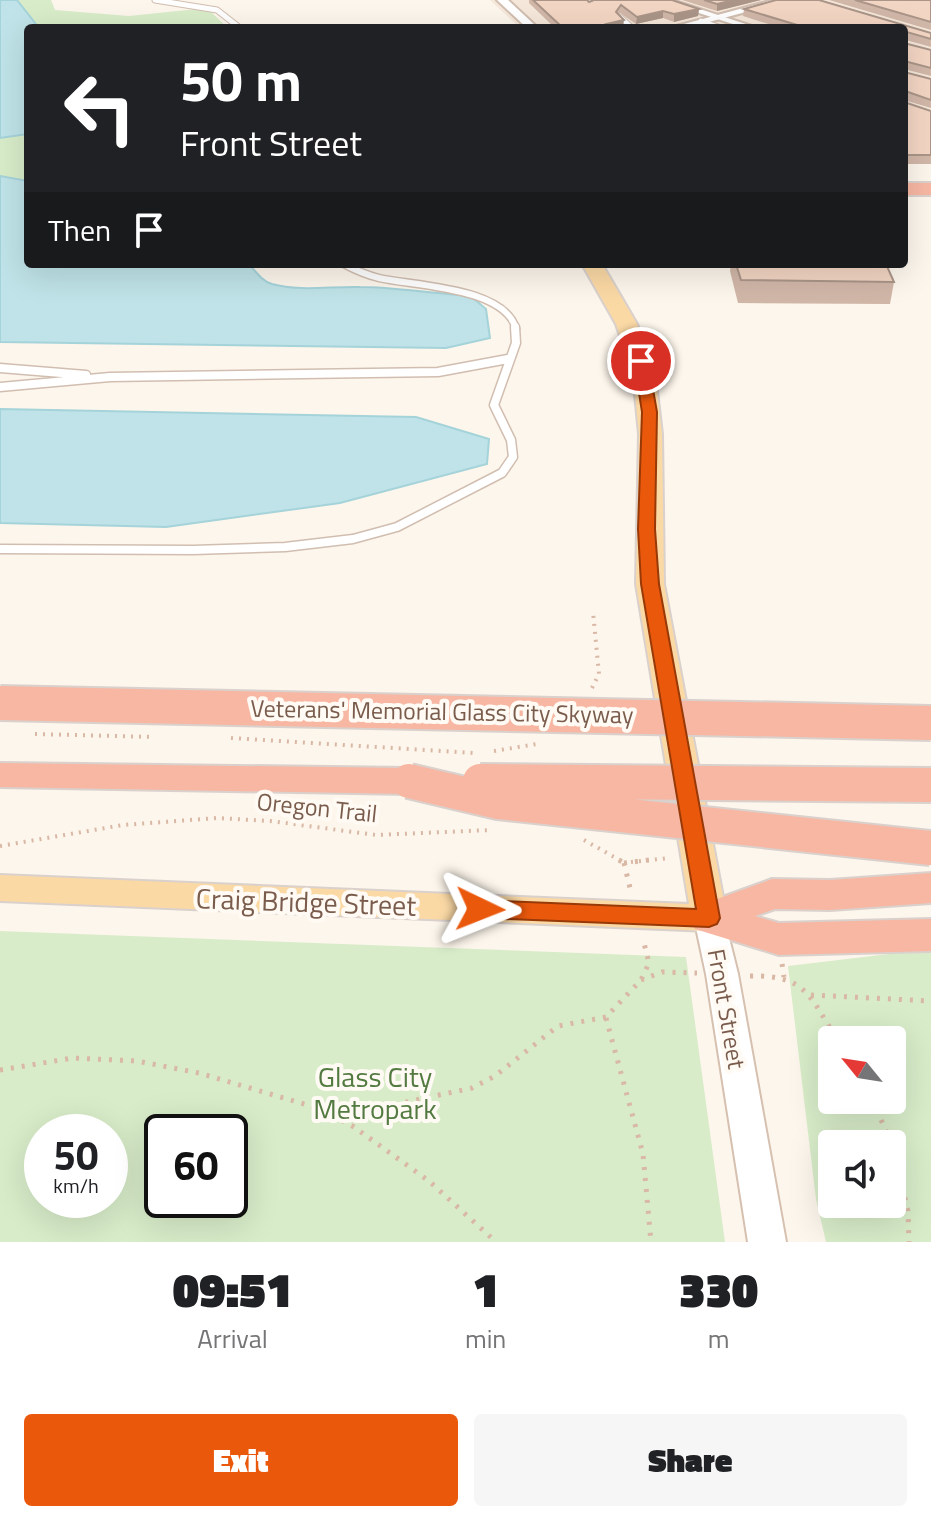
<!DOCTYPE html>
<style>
body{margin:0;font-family:"Titillium Web",sans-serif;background:#f6f6f6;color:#202124;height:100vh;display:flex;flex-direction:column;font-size:30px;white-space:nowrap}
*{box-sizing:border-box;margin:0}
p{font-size:26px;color:#757577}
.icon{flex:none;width:44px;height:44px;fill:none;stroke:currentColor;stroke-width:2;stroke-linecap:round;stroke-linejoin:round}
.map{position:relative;height:1242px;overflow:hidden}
.sheet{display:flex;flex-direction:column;background:#fff;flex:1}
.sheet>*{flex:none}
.guide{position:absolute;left:24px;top:24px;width:884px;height:244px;border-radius:8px;box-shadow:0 8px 32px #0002;background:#202124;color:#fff;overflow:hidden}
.needle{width:52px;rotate:300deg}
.tools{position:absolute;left:818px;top:1026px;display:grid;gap:16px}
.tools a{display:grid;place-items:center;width:88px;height:88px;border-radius:8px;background:#fff;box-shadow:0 8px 32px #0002;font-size:40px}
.speed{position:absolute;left:24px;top:1114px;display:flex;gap:16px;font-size:40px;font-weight:700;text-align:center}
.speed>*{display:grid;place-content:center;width:104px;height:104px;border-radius:50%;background:#fff;box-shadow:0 8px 32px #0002;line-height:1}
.speed small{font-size:20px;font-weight:400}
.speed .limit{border:4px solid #111;border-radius:12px;background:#fff;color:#111}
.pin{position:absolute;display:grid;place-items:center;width:68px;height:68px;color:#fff;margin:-34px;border:4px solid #fff;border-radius:50%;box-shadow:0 2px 8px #0007}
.me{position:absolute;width:88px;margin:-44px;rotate:92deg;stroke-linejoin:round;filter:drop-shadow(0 0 6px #0008)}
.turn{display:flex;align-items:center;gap:28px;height:168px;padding:0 24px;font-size:36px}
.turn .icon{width:104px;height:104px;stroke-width:2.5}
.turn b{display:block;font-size:56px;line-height:68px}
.then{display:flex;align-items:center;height:76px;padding:0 24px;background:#0003;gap:16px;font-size:30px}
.eta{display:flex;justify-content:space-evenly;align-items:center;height:136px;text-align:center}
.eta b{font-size:48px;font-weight:800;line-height:56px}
.cta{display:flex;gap:16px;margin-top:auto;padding:16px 24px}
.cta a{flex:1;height:92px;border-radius:8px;background:#ea580c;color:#fff;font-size:32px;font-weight:800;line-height:92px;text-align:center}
.cta a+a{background:#f6f6f6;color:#202124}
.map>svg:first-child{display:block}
</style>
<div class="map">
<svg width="931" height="1242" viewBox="0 0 931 1242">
<rect width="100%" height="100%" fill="#fdf6ec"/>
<path fill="#f5e8da" d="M490,0H931V128L904,130V28H623L620,24L581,28H520Z"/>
<path fill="#d8ecc9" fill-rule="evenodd" d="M17,0H51L55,10L129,16L197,9L211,12L228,28H39Z
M28,134V181L0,176V138Z
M0,931L686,957L725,1242H0ZM42,1132H110V1200H42ZM230,1132V1200H162V1132Z
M931,949V1242H826L816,1199L788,966ZM832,1040H892V1100H832ZM832,1144H892V1204H832Z"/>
<path fill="#bfe3e8" stroke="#a5d3da" stroke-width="2" d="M0,0H17L39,28H28V134L0,138Z
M0,176L28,181V264H249C256,272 262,281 272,284C301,292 331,286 360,287C393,287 427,293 460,295L474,299L486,309L490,338L446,348L0,342Z
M0,409L416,417L489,439L487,464L340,503L166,527L0,523Z"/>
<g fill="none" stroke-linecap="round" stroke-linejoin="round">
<defs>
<path id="service-far2" d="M155,0L217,10L240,28
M621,18L632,28
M701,21L721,28"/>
<path id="service-far1" d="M344,264C355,270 367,275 379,278C414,286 505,287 516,329"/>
<path id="service" d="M0,368L86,375
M0,387L110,377L438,372L508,359
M0,549L193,550L285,547L353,539L397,527L502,473L513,457L511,440L494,405L516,343L515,327"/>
<path id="minor" d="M659,0H672L758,28H745Z"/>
<path id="tertiary" d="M497,0H508L538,28H527Z
M773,0H790L687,28H669Z"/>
<path id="secondary" d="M709,907L720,910L724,918L738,974L786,1242H748L706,974L694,918L698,910Z"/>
<path id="primary" d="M582,264H602L637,324L655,374L662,434L664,584L727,918L721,927L709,931L0,901V875L689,904L636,584L639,434L633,374L616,324Z"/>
<path id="motorway" d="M904,183H931V195H904Z
M0,763L409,768L422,772L427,781L422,790L409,794L0,787Z
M931,873V903L830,910L775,909L755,916L779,923L931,919V951L779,955L695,929L689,918L695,907L772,879L830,880Z"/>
</defs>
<use href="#service-far2" stroke="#d1beb0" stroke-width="7"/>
<use href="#service-far1" stroke="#d1beb0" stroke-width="9"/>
<use href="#service" stroke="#d1beb0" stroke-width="11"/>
<use href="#minor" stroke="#d1beb0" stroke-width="4"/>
<use href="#tertiary" stroke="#d1beb0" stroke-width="4"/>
<use href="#secondary" stroke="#d6c0b0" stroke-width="4"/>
<use href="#primary" stroke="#dad1cd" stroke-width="4"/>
<use href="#motorway" stroke="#dad1cd" stroke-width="4"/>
<path stroke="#d9b8a5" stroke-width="4" stroke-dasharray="2 6" stroke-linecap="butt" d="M592,688L599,674L593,612
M35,734L154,737
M231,738L474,753
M494,751L537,744
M584,840L623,862
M0,846L123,825L217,818L270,821L376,835L490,830
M631,862L670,858"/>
<path stroke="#d9b8a5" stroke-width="5" stroke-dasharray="3 8" stroke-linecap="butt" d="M619,860L624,863
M624,863L631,892
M624,863L649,860
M782,964L784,977
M750,976C808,975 809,997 838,1040
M641,980L662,972L697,973
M811,995L931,1001
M606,1018L643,1154L651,1242
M0,1070L73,1058L137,1061L199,1073L321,1109L354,1127L429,1181L496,1242
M872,1100L892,1144
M341,1116L472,1088L495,1076L558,1026L606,1017L641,980L649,963L643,939
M892,1144L908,1211L909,1242"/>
<use href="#service-far2" stroke="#fff" stroke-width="5"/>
<use href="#service-far1" stroke="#fff" stroke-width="6"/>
<use href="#service" stroke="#fff" stroke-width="8"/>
<use href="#minor" fill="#fff" fill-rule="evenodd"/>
<use href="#tertiary" fill="#fff" fill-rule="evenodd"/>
<use href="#secondary" fill="#fff" fill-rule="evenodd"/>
<use href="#primary" fill="#fbd9a5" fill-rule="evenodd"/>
<use href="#motorway" fill="#f7b7a3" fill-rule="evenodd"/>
<defs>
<path id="motorway-bridge" d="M0,703L931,723
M409,781L498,802L931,848
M480,781L931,785"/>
</defs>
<use href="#motorway-bridge" stroke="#dad1cd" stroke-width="38" stroke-linecap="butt"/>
<use href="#motorway-bridge" stroke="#f7b7a3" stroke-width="34"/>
</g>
<path fill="#d1b7a8" d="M529,0H588L589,2L699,9L698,16L674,22L663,18L636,24L620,13L619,15L623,27L621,28H555L529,3Z
M682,0H761L717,11Z
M776,0H819L931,33V47L906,40H904V28H781L743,16L744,9Z
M829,0H931V30Z
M904,43L931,51V76L904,69V72L931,79V108L904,100Z
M904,102L931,111V164H904Z
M731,264H886L894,282L890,304L738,303L730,271Z"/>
<path fill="#aa9588" d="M734,0H761L717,11V4Z
M699,9L698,16L674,22V14Z
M663,11V18L636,24L637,17Z
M624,20L623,27L605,28L606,24Z"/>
<path fill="#f3d5c3" stroke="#aa9588" stroke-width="2" d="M533,0H587L589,2L594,0H672L699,9L674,14L663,11L637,17L621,5L616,12L624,20L606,24L610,28H563Z
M704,0H734L717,4Z
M776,0H819L931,33V39L907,32L904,34V28H781L794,24L744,9Z
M855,0H931V22Z
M904,43L931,50V68L904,61Z
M904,66V72L931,79V100L905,91L904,92Z
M904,102L931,111V155H904Z
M736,264H886L894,282L741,280Z"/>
<path fill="#ea580c" stroke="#983908" stroke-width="2" d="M641,357L648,361L657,412L655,529L659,584L720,918L717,924L709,927L480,918L472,915L468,909L472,903L480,900L696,909L641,584L638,529L642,412L634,361Z"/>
<g text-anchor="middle" stroke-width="8" stroke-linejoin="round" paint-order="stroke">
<g font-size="24" fill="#7a5c4d" stroke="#fffaf3">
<text transform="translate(442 712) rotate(1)" y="8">Veterans' Memorial Glass City Skyway</text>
<text transform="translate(317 808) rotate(6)" y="8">Oregon Trail</text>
<text transform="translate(726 1009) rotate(80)" y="8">Front Street</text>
</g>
<g font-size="28" fill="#7a5c4d" stroke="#fffaf3">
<text transform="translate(306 902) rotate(2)" y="10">Craig Bridge Street</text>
</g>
<g font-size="28" fill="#537a41" stroke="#fffaf3">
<text x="375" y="1087">Glass City<tspan x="375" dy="32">Metropark</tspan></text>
</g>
</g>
</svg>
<div class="tools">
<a><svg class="needle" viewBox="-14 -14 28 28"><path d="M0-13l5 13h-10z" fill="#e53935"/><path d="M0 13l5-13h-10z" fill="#757577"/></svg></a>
<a><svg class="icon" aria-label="sound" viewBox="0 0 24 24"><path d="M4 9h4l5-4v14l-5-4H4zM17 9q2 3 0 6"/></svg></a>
</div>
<div class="speed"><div>50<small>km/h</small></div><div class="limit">60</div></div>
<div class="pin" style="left:641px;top:361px;background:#d93025"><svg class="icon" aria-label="arrive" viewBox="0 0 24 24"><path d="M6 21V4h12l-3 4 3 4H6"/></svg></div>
<svg class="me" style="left:480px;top:909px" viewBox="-20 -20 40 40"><path d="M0-17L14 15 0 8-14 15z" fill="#ea580c" stroke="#fff" stroke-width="4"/></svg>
<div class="guide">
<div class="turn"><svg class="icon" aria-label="left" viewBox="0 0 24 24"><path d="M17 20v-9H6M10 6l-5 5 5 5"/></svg><div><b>50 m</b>Front Street</div></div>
<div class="then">Then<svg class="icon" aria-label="arrive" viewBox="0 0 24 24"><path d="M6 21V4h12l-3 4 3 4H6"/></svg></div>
</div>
</div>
<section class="sheet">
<div class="eta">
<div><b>09:51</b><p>Arrival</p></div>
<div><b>1</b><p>min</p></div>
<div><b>330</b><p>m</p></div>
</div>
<div class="cta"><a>Exit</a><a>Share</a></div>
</section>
